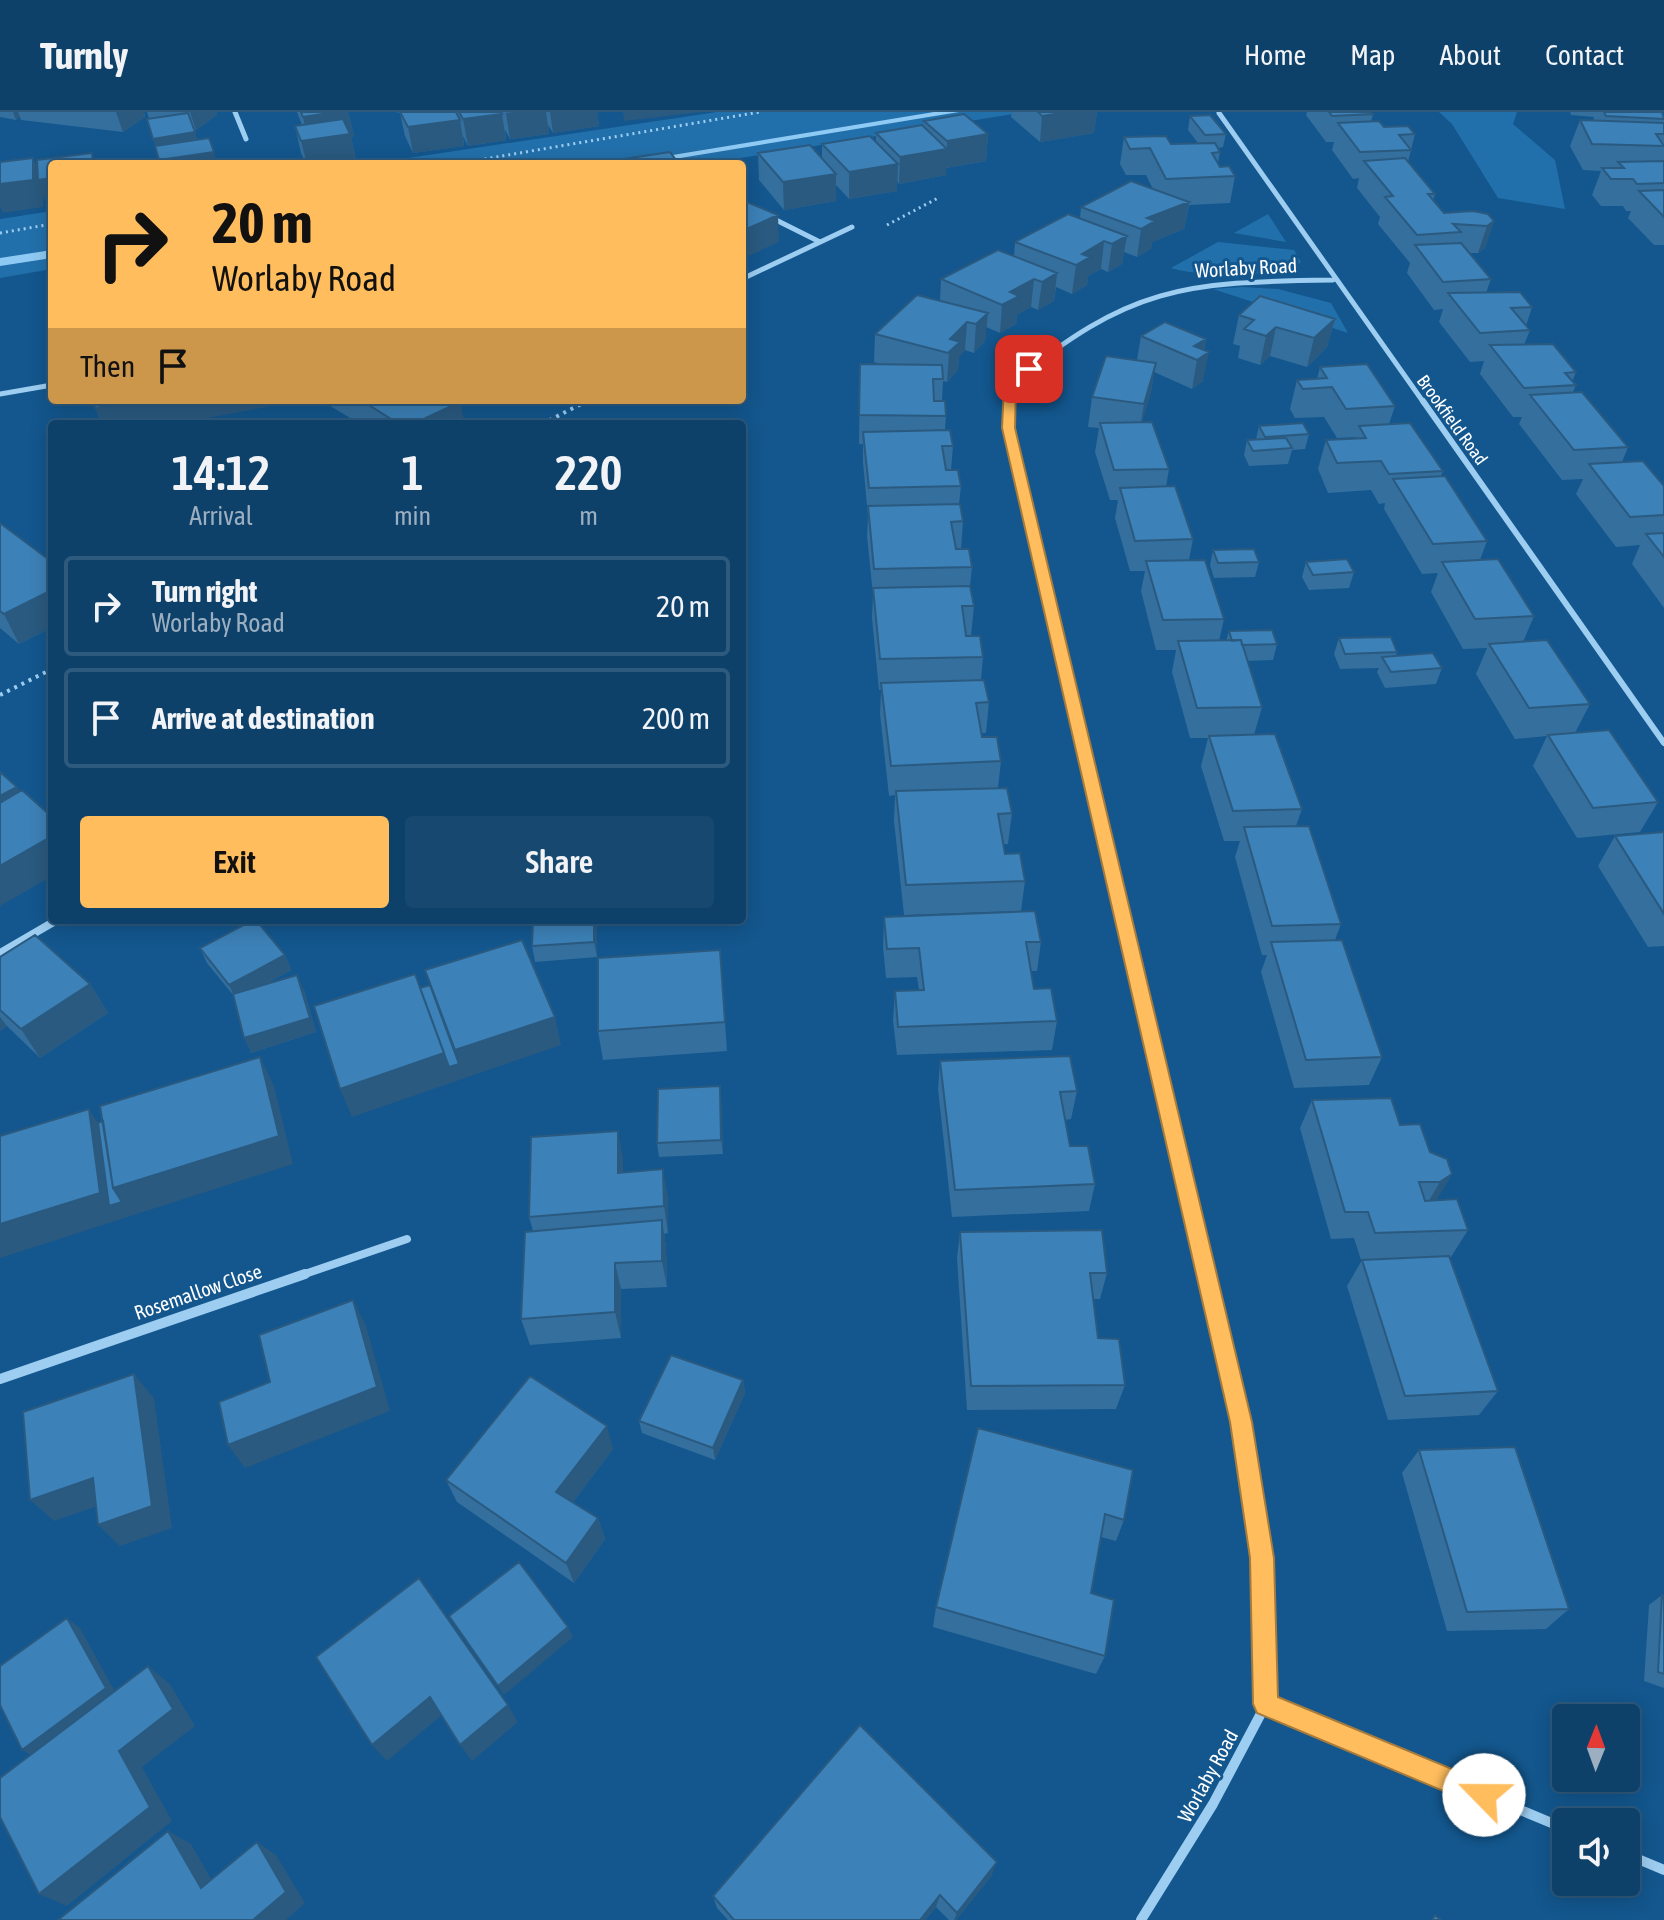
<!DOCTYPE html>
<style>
body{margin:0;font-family:"Asap Condensed",sans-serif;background:#174870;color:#f1f3f6;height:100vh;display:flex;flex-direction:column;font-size:30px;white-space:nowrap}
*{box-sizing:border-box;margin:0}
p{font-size:26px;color:#9bafc1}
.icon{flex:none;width:44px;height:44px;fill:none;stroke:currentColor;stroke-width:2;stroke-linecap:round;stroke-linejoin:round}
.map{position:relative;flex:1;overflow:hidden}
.panel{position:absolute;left:48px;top:308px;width:698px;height:504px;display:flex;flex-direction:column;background:#0e416a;border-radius:8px;box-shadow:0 4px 20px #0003,0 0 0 2px #2e5a7e}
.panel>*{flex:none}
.banner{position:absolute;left:48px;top:48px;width:698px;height:244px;border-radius:8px;box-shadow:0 4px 20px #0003,0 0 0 2px #2e5a7e;background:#ffbd5d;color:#111;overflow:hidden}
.needle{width:52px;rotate:1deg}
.tools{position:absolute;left:1552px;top:1592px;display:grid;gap:16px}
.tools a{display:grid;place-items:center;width:88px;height:88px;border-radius:8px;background:#0e416a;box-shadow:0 4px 20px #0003,0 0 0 2px #2e5a7e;font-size:40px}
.pin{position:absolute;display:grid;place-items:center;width:68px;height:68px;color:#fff;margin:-34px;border-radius:16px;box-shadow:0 4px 12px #0006}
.me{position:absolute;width:88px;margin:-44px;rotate:293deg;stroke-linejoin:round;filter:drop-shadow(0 0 6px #0008)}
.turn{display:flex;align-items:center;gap:28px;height:168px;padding:0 32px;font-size:36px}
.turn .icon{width:104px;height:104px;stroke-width:2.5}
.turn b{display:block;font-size:56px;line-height:68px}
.then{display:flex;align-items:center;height:76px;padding:0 32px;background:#0003;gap:16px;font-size:30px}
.eta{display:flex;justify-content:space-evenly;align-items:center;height:136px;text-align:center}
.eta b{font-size:48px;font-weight:600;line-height:56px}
.action{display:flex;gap:16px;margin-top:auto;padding:16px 32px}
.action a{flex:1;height:92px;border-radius:8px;background:#ffbd5d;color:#111;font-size:32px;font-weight:600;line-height:92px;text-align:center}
.action a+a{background:#174870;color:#f1f3f6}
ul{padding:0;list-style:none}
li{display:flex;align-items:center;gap:24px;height:100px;margin:0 16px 12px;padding:0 16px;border:4px solid #2e5a7e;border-radius:8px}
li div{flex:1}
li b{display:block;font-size:30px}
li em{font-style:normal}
header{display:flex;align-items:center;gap:48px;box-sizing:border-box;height:112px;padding:0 40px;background:#0e416a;border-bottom:2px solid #2e5a7e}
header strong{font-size:38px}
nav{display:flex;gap:44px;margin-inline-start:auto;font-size:28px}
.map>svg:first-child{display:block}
</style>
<header>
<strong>Turnly</strong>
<nav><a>Home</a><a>Map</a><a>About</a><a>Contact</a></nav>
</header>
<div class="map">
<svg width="1664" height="1808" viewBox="0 0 1664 1808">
<rect width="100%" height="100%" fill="#13578e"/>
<path fill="#2270ab" d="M717,0H1025L704,52H368Z
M1439,0H1517L1513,12L1555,48L1565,97L1498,86L1452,12Z
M52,99V157L0,166V107Z
M1268,102L1286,130L1234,121Z
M1218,130L1294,138L1301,150C1283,167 1194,164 1171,156Z
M1242,175L1278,177L1331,191L1348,221L1213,177Z"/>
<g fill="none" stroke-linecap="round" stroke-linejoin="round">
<path fill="#8fcaf4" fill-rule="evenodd" d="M934,0H959L644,52H618Z
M52,138V146L0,154V146Z"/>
<path stroke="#9dcdf1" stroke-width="3" stroke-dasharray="2 4" stroke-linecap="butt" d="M455,52L760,0
M887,113L940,85
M0,121L52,112
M583,291L590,288"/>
<path stroke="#9dcdf1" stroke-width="4" stroke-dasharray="3 5" stroke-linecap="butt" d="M542,312L587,289
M0,583L52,557"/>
<path stroke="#9dcdf1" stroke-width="5" d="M235,0L246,27
M1219,1L1424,291
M774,107L820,130
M742,167L852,115
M0,282L52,273
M1009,291L1010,273C1129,174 1183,170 1333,168"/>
<path stroke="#9dcdf1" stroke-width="6" d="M1009,289L1008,316L1091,670
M1423,289L1664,631"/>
<path stroke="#9dcdf1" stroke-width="8" d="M1091,668L1207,1164
M0,841L57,808
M299,1164L407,1127"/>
<path stroke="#9dcdf1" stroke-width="10" d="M0,1267L305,1162
M1266,1592L1566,1717
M1626,1742L1664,1758
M1141,1808L1213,1692L1266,1592L1262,1446L1241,1310L1206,1162"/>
</g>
<path fill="#346f9d" d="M0,0H144L145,5L123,20L21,8L20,5L16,8L0,5Z
M147,0H216L217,3L196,18L194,17L197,28L217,52L149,6Z
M297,0H348L354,24L351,25L356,48L331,52H306L301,41L295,14L302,13Z
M396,0H597L599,14L553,21L548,13L549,22L510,27L505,18L506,28L468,34L463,24L464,34L413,41L405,24L400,1Z
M1012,0H1097L1094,21L1040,30L1011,5Z
M1307,0H1371L1373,2L1371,10L1384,15L1415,22L1408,50L1435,82L1433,89L1444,101L1494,109L1485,136L1478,141H1469L1491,167L1486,181L1532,195L1526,214L1530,218L1524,233L1576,260L1572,270L1576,273L1573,280L1628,335L1622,350L1664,374V496L1632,452L1640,433L1616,435L1576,382L1583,367L1562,368L1519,312L1522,305H1513L1480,262L1484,249L1470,250L1439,210L1443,197L1434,198L1407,161L1410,151L1378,112L1380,105L1357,76L1359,66L1353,67L1332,38L1334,30H1326L1306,3Z
M1570,0H1662L1664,4V47L1663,49H1658H1664V133H1654L1628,106L1631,99H1626L1623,94H1601L1592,83L1601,59L1583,58L1570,34L1580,8L1593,9L1594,5L1571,3Z
M1190,4L1226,22L1223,35L1218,36L1220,40L1218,51L1220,55L1235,64L1230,91L1189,93L1184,117L1152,130L1151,137L1137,145L1124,140L1122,152L1108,160L1101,157L1088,164L1087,173L1072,182L1056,175L1054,189L1038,198L1031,195L1017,203L1016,212L1000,221L986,215L985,229L974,241L965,238L959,245L958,258L947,270L943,269L942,289L946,304L945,318L953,334L951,358L961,374L959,392L963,409L961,437L972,455L970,474L974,494L971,524L983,545L981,568L989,590L986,621H981L982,625L1001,649L998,676L1012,701L1008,732H1003L1005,742L1025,769L1021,799L904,803L894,709L895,683L889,684L880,602L881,578H879L872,506L873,483L867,424L868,405L863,350V332H859L860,252L883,253L874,250L875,222L940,189L941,167L1014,144L1015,130L1080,106L1081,95L1153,77L1146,63H1126L1120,52L1124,25L1171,32L1198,31L1188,18Z
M924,9L988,22L986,49L946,56V63L899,72L897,69V79L849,87L836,73V89L784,98L759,68L758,41L822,46V32L876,30V21L924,15Z
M1239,203L1335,207L1327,235L1307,255L1270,244L1260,253L1238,246L1240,234L1233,232Z
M1141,224L1206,227L1204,238L1203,269L1192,277L1154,260L1151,280L1142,310L1169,357L1166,375L1193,427L1189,448L1224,507L1219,529H1226L1229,519L1277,532L1273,548L1247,549L1262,595L1254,623L1302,697L1296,714L1341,812L1335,828L1382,945L1369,973L1294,976L1261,860L1267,843H1262L1235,745L1240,729H1224L1201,654L1208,626H1190L1172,560L1176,538H1156L1141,479L1145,459H1130L1115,406L1118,388H1110L1095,340L1099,316L1088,315L1092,285L1137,248Z
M1320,255L1395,294L1389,312L1443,359L1441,364L1487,429L1480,448L1534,504L1523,530L1590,592L1575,621L1658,690L1640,720L1577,726L1533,654L1547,624L1515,627L1476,562L1487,536L1463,537L1431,480L1438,461L1422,462L1384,397L1385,391L1379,392L1371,378L1328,381L1318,357L1326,328L1355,326L1356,325L1337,326L1324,305L1295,306L1290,297L1297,268L1317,267Z
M327,288H457L465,312H360L327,292Z
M1259,314L1309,322L1305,337L1292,338L1288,352L1249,354L1244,343L1247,328L1256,327Z
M0,411L52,450V515L19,532L0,516Z
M1213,438L1259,450L1255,465L1214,466L1210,453Z
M1306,450L1354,460L1349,476L1309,478L1302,465Z
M1339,526L1397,540L1396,544L1442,556L1436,572L1385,576L1377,560L1379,556L1340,557L1334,542Z
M1664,720V834L1648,835L1598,754L1615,724Z
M884,805L1041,830L1037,859H1031L1034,877L1057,909L1052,938L897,943L893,908L895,879L919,878L917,865L886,866L883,835Z
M533,808H597V845L535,850L532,834Z
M200,836L285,843L291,858L264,873L304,878L316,920L251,941L234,884L207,851Z
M720,838L727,939L603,948L598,919Z
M0,845L90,872L108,901L40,946L7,914L0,919Z
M940,949L1077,979L1071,1007L1065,1008L1070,1034L1095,1072L1089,1099L952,1105L938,977Z
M721,988L723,1042L659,1045L657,1031Z
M1312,988L1400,1013L1430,1040L1452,1062L1436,1088L1468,1118L1451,1145H1449L1498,1279L1479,1303L1388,1308L1347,1174L1362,1148H1372H1361L1354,1126L1331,1127L1300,1016Z
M623,1047V1060L668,1085V1121L664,1122L666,1135L667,1175L621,1177V1226L530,1233L521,1207L533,1119L529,1105Z
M960,1120L1107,1161L1100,1187H1093L1098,1226L1125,1273L1116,1297L967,1298L957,1146Z
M743,1268L745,1281L715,1348L642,1321L639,1309Z
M613,1337L573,1390L598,1406L605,1427L574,1471L457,1390L446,1368Z
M1419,1338L1569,1497L1546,1517L1447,1519L1402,1361Z
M1133,1358L1124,1408L1116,1429L1101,1425L1091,1481L1105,1544L1096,1562L933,1515L936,1495Z
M1662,1483L1664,1484V1576L1644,1569L1649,1493Z
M992,1763L956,1808H949L936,1795L925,1808H728L717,1796L713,1784Z"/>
<path fill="#2a5a80" d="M13,0H18L20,5L16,8Z
M116,0H144L145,5L123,20Z
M190,0H216L217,3L196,18Z
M336,0H348L354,24L351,25L356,48L331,52H307L301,29L308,28L303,5Z
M514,0H546L549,22L510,27L506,1Z
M550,0H597L599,14L553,21Z
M623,0H701L624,9Z
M1068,0H1097L1094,21L1040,30L1042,4Z
M502,2L506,28L468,34L463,7Z
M460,8L464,34L413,41L408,15Z
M195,20L201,42L214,40L217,52H161L153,27Z
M988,22L986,49L946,56V63L899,72L900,45L947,37V29Z
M33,46L42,67L52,66V94L48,95L44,83L43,95L3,101L0,94V72Z
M898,52L897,79L849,87V60Z
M836,62V89L784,98L783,70Z
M1189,90L1184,117L1152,130L1151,137L1137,145L1141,117L1147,106Z
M778,103L779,130L742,147V119Z
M1494,109L1485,136L1478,141L1487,114Z
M1127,124L1122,152L1108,160L1112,132Z
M1104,129L1101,157L1088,164L1087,173L1072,182L1076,153L1082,142Z
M1057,161L1054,189L1038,198L1042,170Z
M1034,167L1031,195L1017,203L1016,212L1000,221L1002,193L1010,180Z
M988,201L985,229L974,241L976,212Z
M1335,207L1327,235L1307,255L1314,226Z
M967,210L965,238L959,245L958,258L947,270L950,227Z
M1276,215L1270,244L1260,253L1266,224Z
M1206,227L1202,244L1209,240L1203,269L1192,277L1197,248L1194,234Z
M1156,251L1151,280L1139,322L1144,292Z
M136,288H298L299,289L175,312H101L95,296Z
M460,290L465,312H413Z
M52,478V515L19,532L4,502Z
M17,675L28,694L0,731V684Z
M52,724V764L0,794V754Z
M594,808H597V845L594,830Z
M285,843L291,858L236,888L229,873Z
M297,863L304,878L316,920L251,941L244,926Z
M90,872L108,901L40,946L21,917Z
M0,905L7,914L0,919Z
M555,905L561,933L352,1005L340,977L444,941L459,952L455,938Z
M260,945L274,974L293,1052L0,1146V1112L89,997L107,1025Z
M720,974L721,988L723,1042L721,1028Z
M618,1019L623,1047L624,1088L618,1061Z
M663,1057L668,1085V1121L664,1094Z
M1452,1062L1436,1089L1424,1097L1440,1070Z
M662,1108L666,1135L667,1175L662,1149Z
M615,1151L621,1177V1226L615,1200Z
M353,1188L366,1214L390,1299L245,1356L228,1333Z
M134,1262L154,1286L172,1416L120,1434L98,1413Z
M743,1268L745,1281L715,1348L713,1336Z
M607,1314L613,1337L564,1402L556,1380Z
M93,1366L115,1388L54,1409L30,1388Z
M598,1406L605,1427L574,1471L566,1451Z
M67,1506L80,1516L118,1585L36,1646L22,1638Z
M568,1515L573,1525L504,1583L498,1574Z
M148,1554L170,1572L195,1614L142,1655L172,1709L67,1794L39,1782L119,1639Z
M430,1585L443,1602L387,1649L372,1633Z
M508,1593L518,1610L472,1649L460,1633Z
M168,1719L191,1732L223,1788L201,1776Z
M257,1730L276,1743L305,1791L286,1808H253Z
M997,1750L992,1763L956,1808H954L957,1801Z
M940,1783L936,1795L925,1808H920Z"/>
<path fill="#3c81b7" stroke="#2a5a80" stroke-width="2" d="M301,0H336L303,5Z
M400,0H456L460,8L408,15Z
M459,0H501L502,2L463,7Z
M1038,0H1068L1042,4Z
M1329,0H1371L1373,2L1332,4Z
M1604,0H1662L1664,7L1606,4Z
M188,1L195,20L153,27L147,7Z
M964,2L988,22L947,29L924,9Z
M1210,3L1226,22L1205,23L1190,4Z
M343,7L350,22L301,29L295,14Z
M1580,8L1664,11V22H1656L1664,34L1592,32Z
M1379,9L1384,15L1408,14L1415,22L1399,23L1411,38L1360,40L1338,11Z
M922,13L947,37L900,45L876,21Z
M870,24L898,52L849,60L822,32Z
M1166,24L1171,32L1215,31L1220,40L1212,41L1220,55L1229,54L1235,64L1166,67L1150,36L1130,37L1124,25Z
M209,26L214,40L159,48L155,34Z
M810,33L836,62L783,70L758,41Z
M670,40L679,52H612L610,49Z
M92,41L93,52H52V66L38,68L37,48Z
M33,46V68L0,72V50Z
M1405,46L1435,82H1428L1444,101L1473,99L1488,102L1494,109L1487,114L1453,112L1461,120L1417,123L1385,85L1393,84L1364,49Z
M1664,49V71L1637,72L1633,67H1611L1602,56H1624L1618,50Z
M1131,69L1189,90L1147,106L1155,109L1141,117L1081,95Z
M1664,78V105L1639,79Z
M742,88L778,103L742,119Z
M1068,102L1127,124L1112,132L1104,129L1082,142L1090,145L1076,153L1015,130Z
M1461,131L1491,167L1443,170L1415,133Z
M998,138L1057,161L1042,170L1034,167L1010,180L1019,184L1002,193L941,167Z
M1520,180L1532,195L1511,196L1530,218L1480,221L1448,181Z
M917,183L988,201L976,212L967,210L950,227L960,230L948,241L875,222Z
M1260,184L1335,207L1314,226L1276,215L1266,224L1244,217L1254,208L1239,203Z
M1165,210L1206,227L1194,234L1209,240L1197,248L1141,224Z
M1553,232L1576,260L1565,261L1576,273L1524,276L1490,233Z
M1106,244L1156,251L1144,292L1092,285Z
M860,252L942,253L943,267H933L934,289H945L946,304L859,303Z
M1367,252L1395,294L1346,297L1332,275L1303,277L1297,268L1327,266L1320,255Z
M1582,280L1628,335L1574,338L1530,283Z
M93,288H136L95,296Z
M361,288H457L460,290L413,312H399Z
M1152,310L1169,357L1114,358L1100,311Z
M1303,311L1309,322L1265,325L1259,314Z
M1410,311L1443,359L1389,362L1381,349L1337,351L1326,328L1366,326L1359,314Z
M950,318L953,334H942L946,358H958L961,374L869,376L863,320Z
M1286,326L1292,336L1253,339L1247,328Z
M1643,349L1664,374V403L1630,405L1589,352Z
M1445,364L1487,429L1433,432L1393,367Z
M1175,374L1193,427L1135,429L1120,376Z
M960,392L963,409L951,410L956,437H969L972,455L874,457L868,394Z
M0,411L52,450V478L4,502L0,499Z
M1664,421V445L1646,422Z
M1254,437L1259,450L1218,451L1213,438Z
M1347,447L1354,460L1313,463L1306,450Z
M1498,447L1534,504L1475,507L1442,450Z
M1205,448L1224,507L1163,508L1146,449Z
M970,474L974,494H962L966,524H980L983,545L880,547L873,476Z
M1272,518L1277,532L1242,533L1241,528L1232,529L1229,519Z
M1391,525L1397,540L1345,542L1339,526Z
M1241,528L1262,595L1197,596L1178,529Z
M1547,528L1590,592L1529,596L1489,532Z
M1433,541L1442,556L1391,560L1382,545Z
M984,568L989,590L976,591L982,625H997L1001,649L891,654L881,571Z
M1609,618L1658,690L1593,696L1548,623Z
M1275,622L1302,697L1233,699L1209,624Z
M0,660L17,675L0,684Z
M1007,676L1012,701L998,702L1005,742L1020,741L1025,769L906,773L896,679Z
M22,678L52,705V724L0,754V691Z
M1309,714L1341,812L1272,814L1244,715Z
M1664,720V802L1615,724Z
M1035,799L1041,830H1026L1034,877L1051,876L1057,909L898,915L895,879L924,878L919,836L887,837L884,805Z
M253,808H256L285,843L229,873L200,836Z
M533,808H594V830L532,834Z
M35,823L90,872L21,917L0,898V845Z
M522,828L555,905L455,938L425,858Z
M1342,828L1382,945L1306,948L1271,830Z
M720,838L725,910L598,919V846Z
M415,862L444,941L340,977L314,894Z
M297,863L310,906L244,926L233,882Z
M430,873L459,952L449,955L420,876Z
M1070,944L1077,979L1060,980L1070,1034H1088L1095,1072L955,1078L940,949Z
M260,945L279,1024L113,1076L100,994Z
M720,974L721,1028L657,1031L658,977Z
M1391,986L1400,1013L1420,1012L1430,1040L1447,1047L1452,1062L1440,1070H1419L1425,1089L1457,1087L1468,1118L1375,1121L1368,1100H1345L1312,988Z
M89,997L100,1081L0,1112V1024Z
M103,1009L113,1076L122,1090L109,1094L98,1011Z
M618,1019V1061L663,1057L664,1094L529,1105L531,1025Z
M662,1108V1149L615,1151V1200L521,1207L525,1120Z
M1102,1118L1107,1161H1090L1098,1226L1119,1227L1125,1273L971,1274L960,1120Z
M1449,1144L1498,1279L1405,1284L1362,1148Z
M353,1188L377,1275L228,1333L219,1290L270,1270L259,1223Z
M671,1243L743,1268L713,1336L639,1309Z
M134,1262L152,1394L98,1413L93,1366L30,1388L23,1300Z
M530,1264L607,1314L556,1380L598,1406L566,1451L446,1368Z
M978,1316L1133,1358L1124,1408L1105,1402L1091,1481L1114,1488L1105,1544L936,1495Z
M1515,1335L1569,1497L1467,1500L1419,1338Z
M519,1450L568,1515L498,1574L449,1504Z
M419,1466L508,1593L460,1633L430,1585L372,1633L316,1545Z
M1662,1483L1664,1484V1562L1658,1560Z
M67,1506L106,1576L22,1638L0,1593V1554Z
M148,1554L173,1597L119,1639L150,1695L39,1782L0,1705V1666Z
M860,1613L997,1750L957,1801L940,1783L920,1808H734L713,1784Z
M168,1719L201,1776L257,1730L286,1780L253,1808H58Z
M1435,1803L1441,1808H1432Z"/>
<path fill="#ffbd5d" stroke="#a67b3c" stroke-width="2" d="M1025,254L1035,257L1016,274L1015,316L1252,1310L1274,1446L1278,1585L1493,1674L1497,1683L1493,1692L1484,1696L1257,1601L1253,1592L1250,1446L1230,1310L1002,316L1004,273Z"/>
<g text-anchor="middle" stroke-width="6" stroke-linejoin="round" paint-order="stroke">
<g font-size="18" fill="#fff" stroke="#13578e">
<text transform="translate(1452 308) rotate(54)" y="6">Brookfield Road</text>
</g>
<g font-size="20" fill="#fff" stroke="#13578e">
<text transform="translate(1246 156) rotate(-3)" y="7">Worlaby Road</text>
<text transform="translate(198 1180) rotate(-19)" y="7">Rosemallow Close</text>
<text transform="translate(1208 1664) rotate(-61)" y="7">Worlaby Road</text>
</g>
</g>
</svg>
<div class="tools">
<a><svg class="needle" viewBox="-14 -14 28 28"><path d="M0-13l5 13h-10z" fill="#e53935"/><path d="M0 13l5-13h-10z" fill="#9bafc1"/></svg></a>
<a><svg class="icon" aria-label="sound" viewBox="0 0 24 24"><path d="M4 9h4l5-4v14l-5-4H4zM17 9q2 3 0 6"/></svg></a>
</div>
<div class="pin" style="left:1029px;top:257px;background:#d93025"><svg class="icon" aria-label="arrive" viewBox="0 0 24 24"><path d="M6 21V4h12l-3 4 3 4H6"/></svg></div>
<svg class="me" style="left:1484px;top:1683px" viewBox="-20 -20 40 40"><circle r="19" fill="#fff"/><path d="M0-13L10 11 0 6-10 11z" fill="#ffbd5d"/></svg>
<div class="banner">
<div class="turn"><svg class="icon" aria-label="right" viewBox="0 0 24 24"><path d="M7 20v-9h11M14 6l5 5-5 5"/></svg><div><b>20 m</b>Worlaby Road</div></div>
<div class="then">Then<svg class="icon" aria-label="arrive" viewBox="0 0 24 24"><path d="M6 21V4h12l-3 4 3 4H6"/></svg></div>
</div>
<section class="panel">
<div class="eta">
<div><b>14:12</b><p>Arrival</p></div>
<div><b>1</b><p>min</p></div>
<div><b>220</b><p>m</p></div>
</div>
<ul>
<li><svg class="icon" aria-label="right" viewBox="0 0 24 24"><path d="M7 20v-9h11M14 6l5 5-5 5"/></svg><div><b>Turn right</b><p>Worlaby Road</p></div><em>20 m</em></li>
<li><svg class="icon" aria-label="arrive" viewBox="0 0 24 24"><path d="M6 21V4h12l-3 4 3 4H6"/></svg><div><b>Arrive at destination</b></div><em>200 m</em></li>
</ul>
<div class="action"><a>Exit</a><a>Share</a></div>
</section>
</div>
